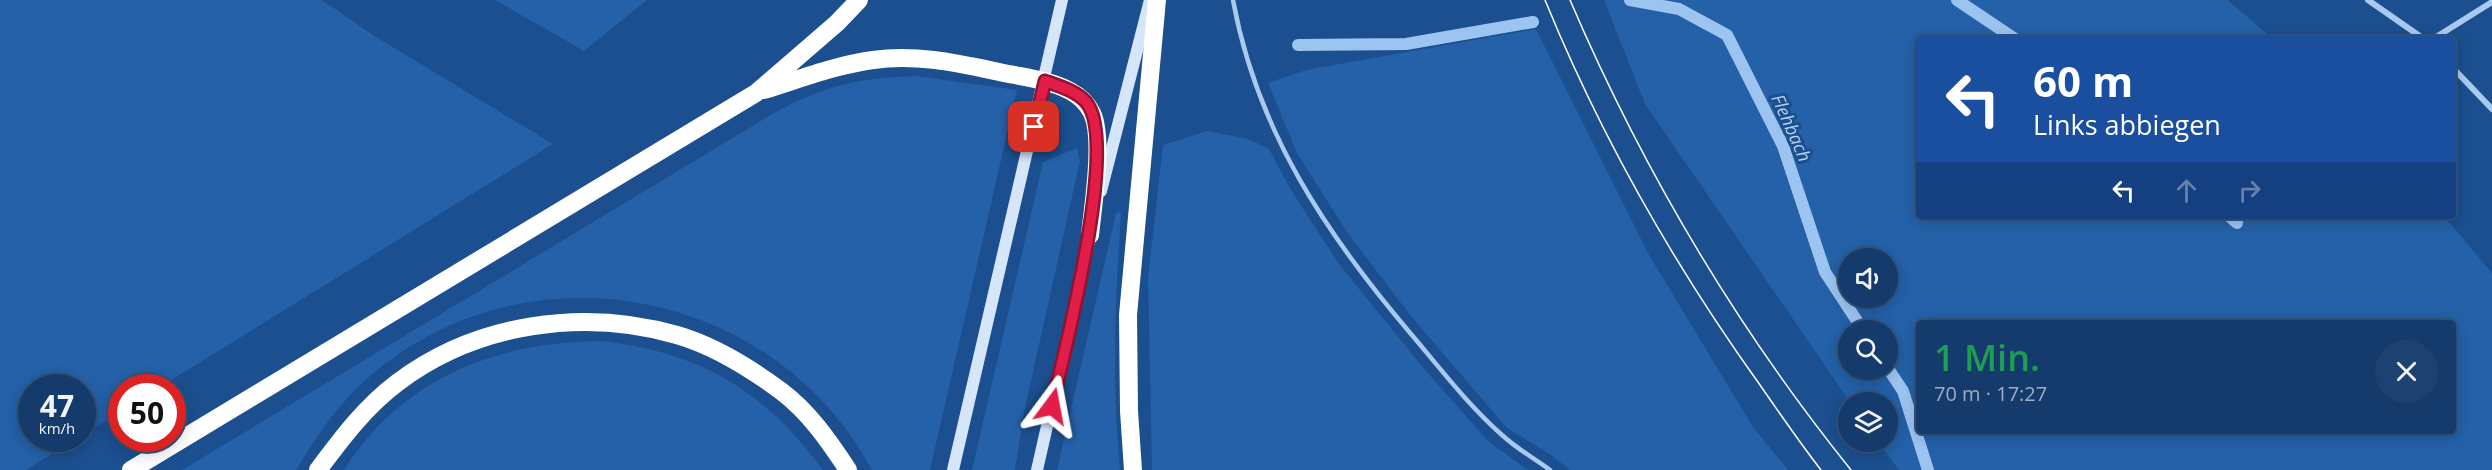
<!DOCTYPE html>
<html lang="de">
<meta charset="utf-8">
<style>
body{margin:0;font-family:"Open Sans",sans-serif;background:#1d4271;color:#f1f3f6;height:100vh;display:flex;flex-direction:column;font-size:22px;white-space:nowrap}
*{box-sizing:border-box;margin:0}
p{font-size:20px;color:#9dadc1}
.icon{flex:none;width:33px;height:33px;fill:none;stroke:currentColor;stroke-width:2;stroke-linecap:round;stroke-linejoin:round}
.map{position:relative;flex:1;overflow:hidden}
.panel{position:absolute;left:1916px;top:320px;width:540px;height:114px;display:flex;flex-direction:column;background:#143b6b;border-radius:6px;box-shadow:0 3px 15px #0003,0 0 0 2px #33557e}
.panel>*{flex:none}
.guide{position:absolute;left:1916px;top:36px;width:540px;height:183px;border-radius:6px;box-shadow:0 3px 15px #0003,0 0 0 2px #33557e;background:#1a4fa0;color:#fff;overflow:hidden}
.tools{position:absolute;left:1838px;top:248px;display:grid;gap:12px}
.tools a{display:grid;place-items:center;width:60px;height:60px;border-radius:50%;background:#143b6b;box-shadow:0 3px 15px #0003,0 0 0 2px #33557e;font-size:30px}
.speed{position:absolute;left:18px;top:374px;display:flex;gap:12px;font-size:30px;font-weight:700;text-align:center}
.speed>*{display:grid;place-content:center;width:78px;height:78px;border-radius:50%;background:#143b6b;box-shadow:0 3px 15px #0003,0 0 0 2px #33557e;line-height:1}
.speed small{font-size:15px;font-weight:400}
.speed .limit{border:9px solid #d22;background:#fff;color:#111}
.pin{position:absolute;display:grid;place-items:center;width:51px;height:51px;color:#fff;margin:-26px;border-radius:12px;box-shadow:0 3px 9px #0006}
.me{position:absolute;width:66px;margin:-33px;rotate:13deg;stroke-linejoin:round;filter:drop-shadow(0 0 4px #0008)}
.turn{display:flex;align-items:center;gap:21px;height:126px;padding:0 18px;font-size:27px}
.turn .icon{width:78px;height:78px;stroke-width:2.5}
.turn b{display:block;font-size:42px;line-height:51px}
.lanes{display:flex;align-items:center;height:57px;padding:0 18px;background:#0003;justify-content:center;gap:30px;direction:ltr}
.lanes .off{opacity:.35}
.round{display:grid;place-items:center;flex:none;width:63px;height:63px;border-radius:32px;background:#1d4271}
.summary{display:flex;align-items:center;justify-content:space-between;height:102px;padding:0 18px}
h1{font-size:36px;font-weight:600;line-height:45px;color:#1e9e55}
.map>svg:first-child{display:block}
</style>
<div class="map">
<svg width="2492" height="470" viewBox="0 0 2492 470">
<rect width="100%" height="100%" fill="#1b4f8f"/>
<path fill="#2461a8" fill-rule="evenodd" d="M0,0H322L376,37L553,144L160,387H122L121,411L83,435L82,387H32V438H77L26,470H0Z
M495,0H647L584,51Z
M1604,0H2228L2273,39H1918V216H2444L2492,273V470H1899L1877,441H1887V402H1850L1645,104ZM1848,258H1887V297H1848ZM1918,322H2452V430H1918ZM1848,330H1887V369H1848Z
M1536,29L1649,255L1753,427L1788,470H1570L1551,455L1507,428L1410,315L1347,232L1297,153L1268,83L1306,70Z
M917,76L1017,90L930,470H872C770,281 510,238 355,390C332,413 313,442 296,470H182L774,113C825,85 859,78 917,76Z
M1207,131L1249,139L1269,149L1291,190L1339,264L1426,371L1489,442L1528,470H1152L1148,277L1163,145Z
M1077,148L1080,161L1024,412L1015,470H972L1043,162Z
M1119,212L1121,214C1115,299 1112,385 1120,470H1057L1116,213Z
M601,341C700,352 764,390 823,470H344C402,378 496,342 601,341Z"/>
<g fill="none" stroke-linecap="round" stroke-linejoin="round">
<path stroke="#9cc4f0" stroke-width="12" d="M1630,0L1679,9L1727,35L1783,146L1825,272L1863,330
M1957,0L2015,39
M1298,45L1406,44L1533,22
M2229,216L2237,223
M1887,367L1903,391L1928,470"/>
<path stroke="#a9c9ee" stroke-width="4.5" d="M1233,0C1257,131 1326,234 1411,334C1440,368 1468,405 1502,435C1517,449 1534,458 1550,470"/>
<path stroke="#a9c9ee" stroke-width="6" d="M2368,0L2424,39
M2433,39L2492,2
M2452,67L2492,109"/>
<path stroke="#d6e6fa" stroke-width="12" d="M1101,191L1150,0
M953,470L1062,0
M1037,470L1092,228"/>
<path stroke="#fff" stroke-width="18" d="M764,90C800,79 836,65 873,60C919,53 965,65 1009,74C1029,78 1052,81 1070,91C1080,96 1087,103 1092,113C1104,138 1093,205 1090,235
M131,470L756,93L837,23L859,0
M318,470C342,438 365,407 397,383C476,323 583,308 677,335C715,346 750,368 781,391C809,412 829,441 848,470
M1133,470L1129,411L1128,315L1157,0"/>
<path stroke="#fff" stroke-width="1.5" d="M1545,0C1601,137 1674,265 1760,385C1780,414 1800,443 1821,470
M1570,0C1642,168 1736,327 1851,470"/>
</g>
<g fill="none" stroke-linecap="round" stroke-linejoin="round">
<defs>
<path id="route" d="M1034,127L1045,81C1059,86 1076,91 1086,102C1120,141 1064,352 1052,406"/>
</defs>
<use href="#route" stroke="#92132f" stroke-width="15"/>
<use href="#route" stroke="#e11d48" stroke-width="10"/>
</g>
<g text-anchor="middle" stroke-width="6" stroke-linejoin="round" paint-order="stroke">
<g font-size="18" font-style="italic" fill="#b5d3f5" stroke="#1b4f8f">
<text transform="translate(1791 128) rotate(66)" y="6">Flehbach</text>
</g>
</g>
</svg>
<div class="tools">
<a><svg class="icon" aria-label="sound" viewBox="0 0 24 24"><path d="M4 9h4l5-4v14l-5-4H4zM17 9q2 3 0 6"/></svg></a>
<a><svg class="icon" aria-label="search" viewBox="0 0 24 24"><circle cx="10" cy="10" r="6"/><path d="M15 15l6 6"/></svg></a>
<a><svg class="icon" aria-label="layers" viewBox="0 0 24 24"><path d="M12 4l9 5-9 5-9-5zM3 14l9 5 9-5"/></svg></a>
</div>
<div class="speed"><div>47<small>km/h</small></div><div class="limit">50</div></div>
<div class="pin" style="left:1034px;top:127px;background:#d93025"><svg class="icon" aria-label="arrive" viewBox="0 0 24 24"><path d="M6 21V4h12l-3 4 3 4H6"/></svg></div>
<svg class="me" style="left:1052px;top:406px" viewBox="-20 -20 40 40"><path d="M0-17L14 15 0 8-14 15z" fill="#e11d48" stroke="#fff" stroke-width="4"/></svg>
<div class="guide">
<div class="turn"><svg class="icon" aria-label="left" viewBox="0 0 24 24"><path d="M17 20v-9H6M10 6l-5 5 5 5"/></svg><div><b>60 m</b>Links abbiegen</div></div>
<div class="lanes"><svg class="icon" aria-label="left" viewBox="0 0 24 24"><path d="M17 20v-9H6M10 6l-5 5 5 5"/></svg><svg class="icon off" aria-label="ahead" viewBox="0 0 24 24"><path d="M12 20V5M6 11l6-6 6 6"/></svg><svg class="icon off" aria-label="right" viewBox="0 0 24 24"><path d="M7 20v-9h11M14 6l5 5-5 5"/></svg></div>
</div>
<section class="panel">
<div class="summary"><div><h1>1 Min.</h1><p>70 m · 17:27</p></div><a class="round"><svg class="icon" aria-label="close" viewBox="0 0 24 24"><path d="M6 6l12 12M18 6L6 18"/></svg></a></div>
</section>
</div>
